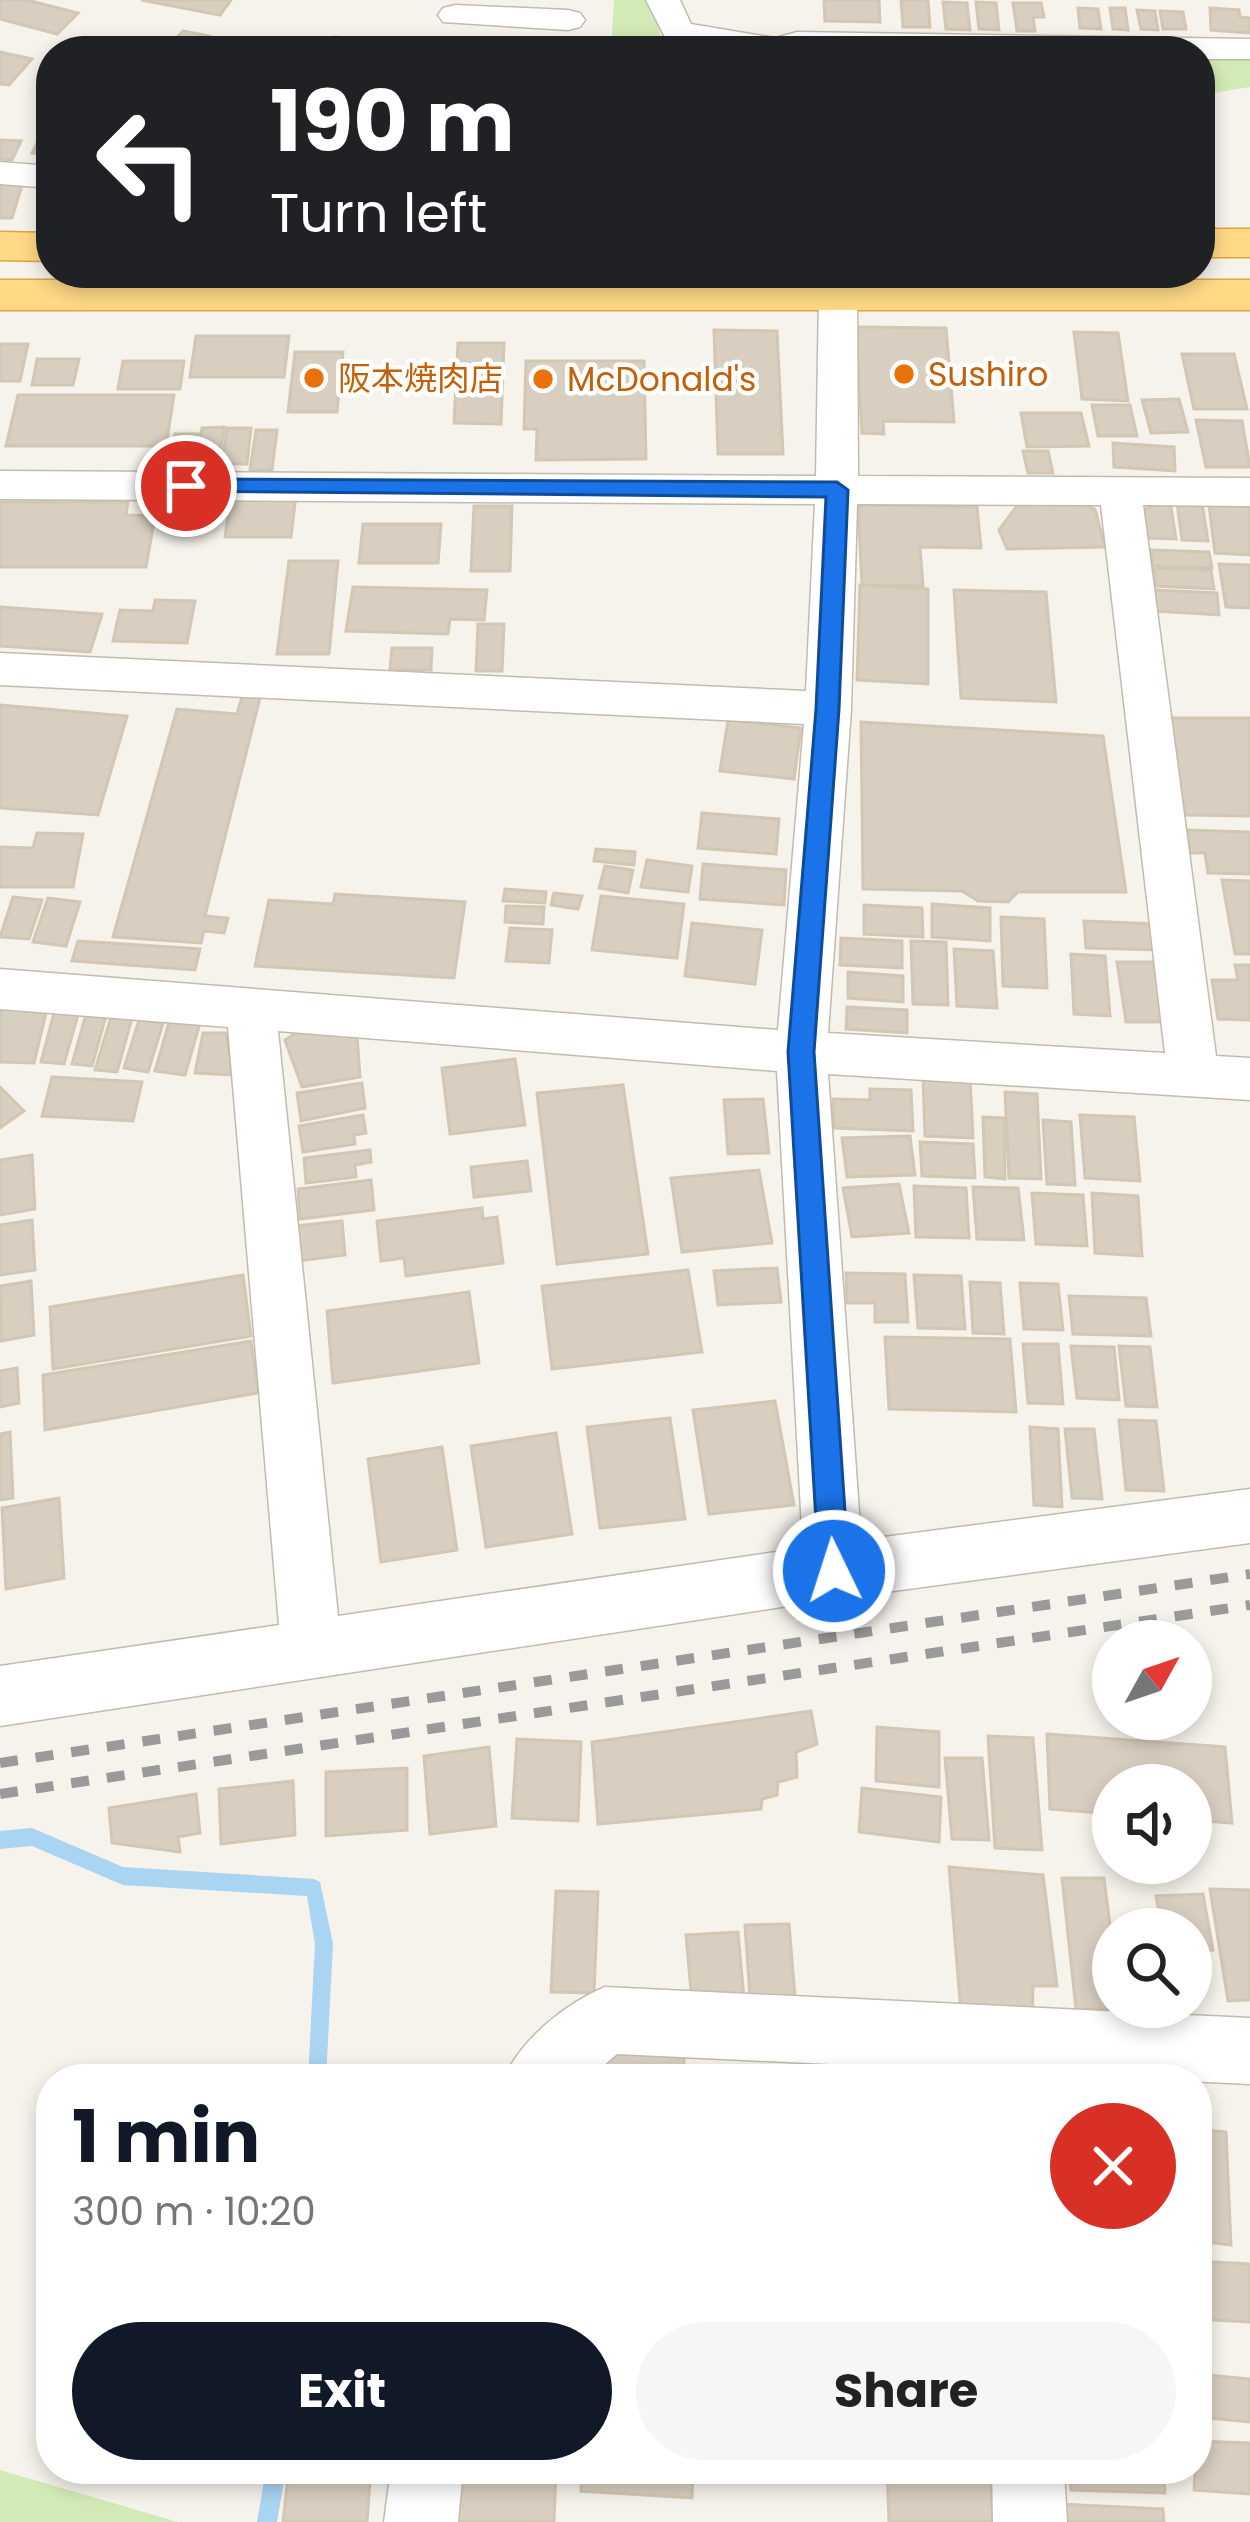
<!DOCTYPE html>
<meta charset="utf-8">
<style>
body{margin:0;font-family:Poppins,"Noto Sans JP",sans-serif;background:#f6f6f6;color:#222;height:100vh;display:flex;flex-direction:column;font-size:45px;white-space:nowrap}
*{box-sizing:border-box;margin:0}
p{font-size:39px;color:#767676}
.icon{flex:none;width:66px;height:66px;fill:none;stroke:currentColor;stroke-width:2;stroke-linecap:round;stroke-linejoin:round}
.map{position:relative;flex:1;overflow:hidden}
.panel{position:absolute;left:36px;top:2064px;width:1176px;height:420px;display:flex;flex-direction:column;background:#fff;border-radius:48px;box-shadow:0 6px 18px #0003}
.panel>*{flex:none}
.guide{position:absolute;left:36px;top:36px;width:1179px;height:252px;border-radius:48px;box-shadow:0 6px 18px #0003;background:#202124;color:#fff;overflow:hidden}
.needle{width:78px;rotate:50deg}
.buttons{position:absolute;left:1092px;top:1620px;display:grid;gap:24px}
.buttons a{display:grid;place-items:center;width:120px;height:120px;border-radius:50%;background:#fff;box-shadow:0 6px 18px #0003;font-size:60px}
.pin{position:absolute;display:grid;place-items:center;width:102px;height:102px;color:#fff;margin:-51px;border:6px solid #fff;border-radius:50%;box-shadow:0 3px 12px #0007}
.me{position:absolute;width:132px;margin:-66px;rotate:356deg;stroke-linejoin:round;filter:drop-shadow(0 0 9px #0008)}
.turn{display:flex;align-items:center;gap:42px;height:252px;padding:0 36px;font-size:54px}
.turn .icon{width:156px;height:156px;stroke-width:2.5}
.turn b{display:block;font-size:84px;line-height:102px}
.round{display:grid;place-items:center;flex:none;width:126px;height:126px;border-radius:63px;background:#f6f6f6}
.headline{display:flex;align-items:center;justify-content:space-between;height:204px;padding:0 36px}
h1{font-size:72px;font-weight:700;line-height:90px;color:#111827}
.primary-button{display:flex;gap:24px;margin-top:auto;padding:24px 36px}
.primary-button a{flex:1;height:138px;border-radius:72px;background:#111827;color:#fff;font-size:48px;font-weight:700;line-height:138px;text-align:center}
.primary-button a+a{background:#f6f6f6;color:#222}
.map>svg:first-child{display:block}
</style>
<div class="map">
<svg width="1250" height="2522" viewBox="0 0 1250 2522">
<rect width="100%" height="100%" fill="#f6f3ec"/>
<path fill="#d2eab5" d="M614,0H650L661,37L660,50L611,49Z
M1200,57L1250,58V87L1200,95Z
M0,2470L178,2522H0Z"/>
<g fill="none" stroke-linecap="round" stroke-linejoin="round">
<path fill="#a9d4f2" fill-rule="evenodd" d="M32,1828L123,1867L314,1879L320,1882L333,1944L326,2079H308L315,1944L307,1896L123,1885L32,1846L0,1849V1831Z
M266,2469H286L277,2522H257Z"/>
</g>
<path fill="#d8cfc1" stroke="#d3c7b4" stroke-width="3" d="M0,0H27L78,13L57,34L0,19Z
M141,0H231L220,15Z
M824,0H879L880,22L825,21Z
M901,0H928L930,27H903Z
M943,2L967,3L970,30L946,29Z
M976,2L996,3L999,30L979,29Z
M1013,3H1041L1044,17H1033L1035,31H1017Z
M1078,8L1098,9L1101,29L1080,28Z
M1110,8H1125L1128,30L1113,29Z
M1210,8L1239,10L1240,17L1250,18V33L1211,30Z
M1137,10L1155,11L1158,30L1141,29Z
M1160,11L1183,12L1186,29H1163Z
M183,31L209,36L200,48L173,42Z
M96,40L133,45L130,51H90Z
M0,52L32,59L9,85L0,84Z
M46,126H51V155L32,153Z
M0,140L21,141L12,160L0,159Z
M0,180L23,182L12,218H0Z
M856,327L946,328L954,422L883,421L884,434L862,433Z
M714,330L777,331L783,454H718Z
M1074,332L1118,333L1128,401L1082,399Z
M196,336H289L284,377H190Z
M458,343H504L501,424L454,423Z
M0,344H28L20,381H0Z
M295,352H343L337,412H288Z
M1182,354H1234L1247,409H1194Z
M37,359H79L73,385H32Z
M123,361H184L180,389H118Z
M526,361H644L646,459L536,460L537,429H524Z
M18,395H174L166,446H6Z
M1179,399L1188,432L1151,433L1142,400Z
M1092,405H1130L1137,436H1098Z
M1021,413H1081L1089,446L1027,447Z
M1196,420L1242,421L1250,467H1206Z
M224,427L218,467H196L202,428Z
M227,428H251L247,464H222Z
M256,430H277L272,470H250Z
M175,434H198L193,468H169Z
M1113,443L1174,447L1175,471L1114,467Z
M1023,451H1048L1053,473H1028Z
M231,495H296L291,537H225Z
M1170,501L1176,539L1145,538L1141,513L1156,502Z
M0,502H128L126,515L155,516L146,567H0Z
M1077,502L1095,509L1105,547L1007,549L999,530L1019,503Z
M1177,503H1202L1208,541L1182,540Z
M858,505L977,507L981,548L920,547L923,586L862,585Z
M1209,505L1250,507V555L1215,553Z
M474,506H512L510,571H471Z
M363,524H441L438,563H359Z
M1151,550L1209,552L1212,568L1153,566Z
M289,561H338L329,654H277Z
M1219,564L1250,565V608L1226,607Z
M1154,568L1211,570L1214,589L1156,586Z
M860,585L928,589V684L857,680Z
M353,587L487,590L484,620L450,619L448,634L346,631Z
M954,590L1046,592L1056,702L961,698Z
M1155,590L1217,593L1219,615L1156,611Z
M155,600L195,601L187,643L113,641L120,610L153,611Z
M0,607L102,614L90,652L0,646Z
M478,624H504L502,671H476Z
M392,648H432L431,670H390Z
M243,693L261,694L205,916L228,918L224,933L204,931L201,943L113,937L177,709L237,714Z
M0,705L127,716L98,815L0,808Z
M1168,718H1250V816L1185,815Z
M728,720L801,728L794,779L720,771Z
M861,722L1103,736L1126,892H1018L1008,902L978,901L962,891L863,889Z
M702,813L779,819L776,854L698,848Z
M1187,830L1250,832V874L1208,873L1205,853H1190Z
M37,833L83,834L73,887H0V847L33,848Z
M596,849L635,852L634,865L594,861Z
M647,860L692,866L688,892L641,887Z
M703,864L786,870L784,905L700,899Z
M605,866L633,870L628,893L599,888Z
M1222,880L1250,881V954H1235Z
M505,889L546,892L545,903L503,901Z
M554,893L582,896L578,909L551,905Z
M335,894L465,902L454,978L255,966L269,900L333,904Z
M601,896L684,904L677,958L592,950Z
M13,897L42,900L29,939L0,937Z
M48,898L80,902L66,946L33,942Z
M932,904L990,908V941L932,937Z
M864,905L922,908L923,937L864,934Z
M506,906L544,907L543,924L505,922Z
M1001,917L1044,919L1047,988L1003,986Z
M1084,921L1157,924L1160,950L1086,948Z
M692,923L762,930L755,984L685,976Z
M510,928L552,930L549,963L506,961Z
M841,938L902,941V968L840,965Z
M78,941L200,949L195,970L72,961Z
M911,941L946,942L948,1005L913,1004Z
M954,949L993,951L997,1008L957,1006Z
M1071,954L1105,956L1110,1016L1074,1014Z
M1117,962H1153L1164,1022H1126Z
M1235,965H1250V1020L1218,1019L1212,980H1238Z
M848,972L903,976V1002L848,998Z
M0,1007L47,1009L34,1063L0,1062Z
M847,1007L907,1010V1033L846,1029Z
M55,1009L79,1011L64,1064L41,1062Z
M86,1014L106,1016L92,1066L72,1064Z
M111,1017L132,1018L117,1072L95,1070Z
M170,1019L200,1023L185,1075L155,1071Z
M139,1020L163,1023L148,1072L124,1068Z
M297,1032L357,1036L360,1077L302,1087L285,1040Z
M203,1033H226L232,1075L195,1073Z
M515,1059L525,1125L450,1134L442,1068Z
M923,1076L970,1078L973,1138L925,1136Z
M52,1077L142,1082L133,1121L42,1116Z
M362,1083L365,1108L301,1121L297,1093Z
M623,1085L648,1254L557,1264L537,1093Z
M0,1087L24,1111L0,1128Z
M870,1089L911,1090L913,1131L834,1128L833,1099L870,1100Z
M1005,1092L1037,1094L1041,1179L1009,1178Z
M763,1099L769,1153L728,1154L724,1100Z
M363,1115L366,1133L354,1135L355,1144L303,1152L299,1126Z
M1080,1115L1134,1117L1140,1181L1085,1178Z
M983,1117L1004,1118L1005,1179L985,1177Z
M1043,1120L1071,1122L1075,1185L1047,1184Z
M910,1136L915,1175L847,1177L842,1138Z
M920,1142L973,1144L975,1178L922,1176Z
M370,1150L371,1162L355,1165L356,1177L306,1183L304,1158Z
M32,1155L35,1209L0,1215V1160Z
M527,1161L531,1191L474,1197L471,1167Z
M759,1170L772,1243L682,1252L671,1178Z
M371,1180L374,1210L300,1219L298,1189Z
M899,1184L909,1233L852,1237L843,1188Z
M914,1186L966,1188L969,1238L916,1237Z
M973,1187L1018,1188L1024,1240L977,1239Z
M1032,1193L1083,1195L1087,1246L1036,1244Z
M1092,1193L1138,1196L1142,1256L1095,1253Z
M482,1208L483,1219L497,1217L503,1263L406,1276L404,1258L381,1261L377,1221Z
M32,1220L35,1270L0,1275V1225Z
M342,1221L345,1255L298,1261L295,1226Z
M777,1268L781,1302L718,1305L714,1271Z
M688,1270L702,1352L552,1369L542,1286Z
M846,1273L905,1274L908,1322H875V1303H847Z
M243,1275L251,1336L53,1369L50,1307Z
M914,1275L961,1276L965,1329L918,1328Z
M31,1281L34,1335L1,1341L0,1286Z
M970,1282L1000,1283L1004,1334L973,1333Z
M1020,1283L1058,1284L1063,1330L1024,1329Z
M469,1292L479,1363L333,1383L327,1311Z
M1069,1296L1146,1298L1151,1336L1073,1334Z
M885,1337L1010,1339L1016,1412L889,1409Z
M251,1341L258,1393L45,1430L43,1375Z
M1023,1344H1058L1063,1404L1028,1403Z
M1071,1346L1114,1347L1119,1400L1077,1398Z
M1119,1346L1150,1347L1157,1407L1126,1406Z
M17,1368L19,1403L0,1407V1371Z
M775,1401L794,1505L709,1514L693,1410Z
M670,1418L685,1519L600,1528L587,1427Z
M1119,1420L1156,1421L1164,1491L1126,1490Z
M1030,1427L1058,1429L1062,1507L1034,1505Z
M1065,1429H1094L1102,1499L1072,1498Z
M10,1432L13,1498L0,1500V1434Z
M556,1433L572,1534L486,1547L471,1446Z
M442,1447L457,1550L381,1562L368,1459Z
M59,1498L64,1578L6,1589L2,1508Z
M811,1711L817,1744L796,1752L797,1777L778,1782L777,1795L762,1799L761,1809L598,1824L592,1742Z
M877,1727L939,1732V1787L876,1781Z
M1047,1734L1225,1747L1232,1823L1191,1820V1785H1113V1814L1050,1809Z
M988,1736L1033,1738L1042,1850L995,1848Z
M517,1739L581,1742L578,1821L512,1818Z
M489,1747L496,1826L430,1834L424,1756Z
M945,1758H982L989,1840L952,1839Z
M407,1768V1830L326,1836V1772Z
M293,1781L295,1835L221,1844L219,1789Z
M862,1788L941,1797L939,1842L859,1832Z
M196,1794L200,1833L178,1837L180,1852L112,1843L109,1808Z
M949,1867L1043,1875L1057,1986H1033L1032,2024L962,2025Z
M1062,1878H1104L1113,1949V2007L1120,2009H1076Z
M1210,1889L1250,1890V2000L1228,2001Z
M556,1891L598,1892L594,1993L551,1992Z
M1203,1894L1213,1950L1191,1951V1929H1162L1156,1896Z
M789,1924L796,2009L751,2012L745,1925Z
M738,1932L744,1998L692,2002L686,1935Z
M599,2053L684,2054V2079H599Z
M1197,2129L1226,2132L1231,2245L1197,2241Z
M1197,2261L1250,2264V2322L1197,2319Z
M1197,2374L1250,2379V2422L1197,2417Z
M1197,2441L1250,2443V2494L1194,2490Z
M289,2469H371L367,2522H283Z
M452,2469H556L554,2522H449Z
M582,2469H693L692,2498L581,2491Z
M887,2469H990L993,2522H889Z
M1069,2469H1163L1165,2493L1071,2490Z
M1058,2504L1163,2509L1164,2522H1059Z"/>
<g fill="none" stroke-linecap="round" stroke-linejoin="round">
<defs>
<path id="minor" d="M646,0H680L691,24L775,38L797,32L1250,39V59H1200V51H728L666,39Z
M455,5L568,10L580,13L585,20L580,27L568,30L443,22L438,15L443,8Z
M336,37L348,40L352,51H318L324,40Z
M0,162L51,166V188L0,184Z
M838,283L852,286L857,295L858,476L1250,478V506L1143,505L1216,1056L1250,1058V1100L828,1074L861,1540L1250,1489V1543L834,1599L0,1726V1666L279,1625L228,1027L0,1009V969L778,1030L804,724L0,685V653L806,691L815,504L0,499V471L816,476L819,295L824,286ZM857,504L1101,505L1165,1053L828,1033L851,709ZM278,1031L777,1071L803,1548L338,1616Z
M605,1987L1250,2018V2084L617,2054L588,2079H504C520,2040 566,2003 605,1987Z
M391,2469H463L458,2522H384Z
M992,2469H1064L1067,2522H993Z"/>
<path id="trunk" d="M1200,229H1250V257H1200Z
M0,232L51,233V261L0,260Z
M0,280H1250V310H0Z"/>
</defs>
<use href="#minor" stroke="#c2bbae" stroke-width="3"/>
<use href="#trunk" stroke="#e0a43c" stroke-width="3"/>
<use href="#minor" fill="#fff" fill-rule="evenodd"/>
<use href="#trunk" fill="#ffd985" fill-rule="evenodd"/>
<path stroke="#9a9a9a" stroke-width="10" stroke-dasharray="18 18" stroke-linecap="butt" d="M0,1763L1250,1574
M0,1794L1250,1605"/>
</g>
<path fill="#1a73e8" stroke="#114b97" stroke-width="3" d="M186,479L837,482L848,490L839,709L814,1052L849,1571L845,1581L834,1585L824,1581L819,1571L788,1052L816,709L826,497L179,491V481Z"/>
<g fill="#e8710a" stroke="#fff" stroke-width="4.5">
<circle cx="904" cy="374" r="12"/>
<circle cx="314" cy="378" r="12"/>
<circle cx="543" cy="379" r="12"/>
</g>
<g text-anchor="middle" stroke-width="9" stroke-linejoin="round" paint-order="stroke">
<g font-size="33" fill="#c56008" stroke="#fff" text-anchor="start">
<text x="928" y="386">Sushiro</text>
<text x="338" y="390">阪本焼肉店</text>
<text x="567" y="391">McDonald's</text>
</g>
</g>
</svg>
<div class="buttons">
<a><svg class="needle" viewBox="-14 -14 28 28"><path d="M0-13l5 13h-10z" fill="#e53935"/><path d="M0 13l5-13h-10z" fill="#767676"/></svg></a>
<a><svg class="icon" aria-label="sound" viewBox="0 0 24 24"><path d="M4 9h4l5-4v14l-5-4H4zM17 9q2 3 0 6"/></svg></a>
<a><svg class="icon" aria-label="search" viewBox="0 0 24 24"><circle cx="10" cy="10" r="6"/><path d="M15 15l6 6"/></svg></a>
</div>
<div class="pin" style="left:186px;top:486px;background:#d93025"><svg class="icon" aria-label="arrive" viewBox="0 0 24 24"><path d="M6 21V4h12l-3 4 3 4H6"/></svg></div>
<svg class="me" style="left:834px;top:1571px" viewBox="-20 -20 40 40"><circle r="17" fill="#1a73e8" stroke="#fff" stroke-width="3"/><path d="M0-11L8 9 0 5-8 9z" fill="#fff"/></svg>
<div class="guide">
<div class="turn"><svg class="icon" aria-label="left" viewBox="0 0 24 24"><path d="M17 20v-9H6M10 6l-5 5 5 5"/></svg><div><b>190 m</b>Turn left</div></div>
</div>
<section class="panel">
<div class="headline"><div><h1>1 min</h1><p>300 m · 10:20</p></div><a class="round" style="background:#d93025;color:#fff"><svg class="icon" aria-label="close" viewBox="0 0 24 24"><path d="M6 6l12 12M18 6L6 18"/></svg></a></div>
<div class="primary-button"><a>Exit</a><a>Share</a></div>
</section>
</div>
